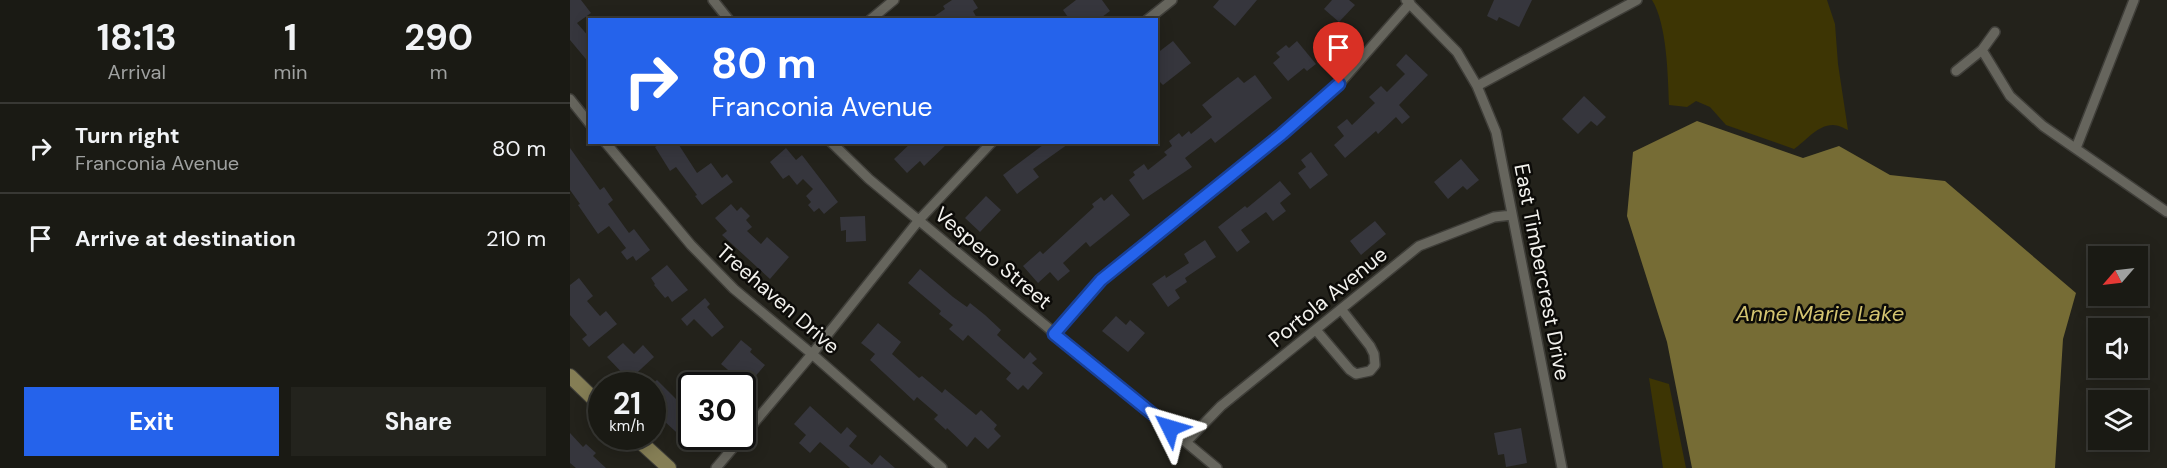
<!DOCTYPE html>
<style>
body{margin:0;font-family:"DM Sans",sans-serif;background:#23231d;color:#f1f3f6;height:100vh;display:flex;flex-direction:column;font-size:22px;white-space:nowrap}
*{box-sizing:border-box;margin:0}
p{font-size:20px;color:#9fa1a0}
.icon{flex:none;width:33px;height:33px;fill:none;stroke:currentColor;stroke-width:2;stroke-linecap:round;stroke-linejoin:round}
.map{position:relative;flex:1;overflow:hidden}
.sheet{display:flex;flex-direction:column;background:#1a1a14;width:570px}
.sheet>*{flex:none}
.top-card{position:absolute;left:18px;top:18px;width:570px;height:126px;border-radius:0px;box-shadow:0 3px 15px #0003,0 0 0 2px #383834;background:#2563eb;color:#fff;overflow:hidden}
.needle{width:39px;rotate:242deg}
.buttons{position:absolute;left:1518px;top:246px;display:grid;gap:12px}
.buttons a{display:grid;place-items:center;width:60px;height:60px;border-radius:0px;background:#1a1a14;box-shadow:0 3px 15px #0003,0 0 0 2px #383834;font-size:30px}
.speed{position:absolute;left:18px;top:372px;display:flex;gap:12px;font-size:30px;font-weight:700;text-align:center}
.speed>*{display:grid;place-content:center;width:78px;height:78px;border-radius:50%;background:#1a1a14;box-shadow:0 3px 15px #0003,0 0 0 2px #383834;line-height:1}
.speed small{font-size:15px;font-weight:400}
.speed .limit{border:3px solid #111;border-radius:9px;background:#fff;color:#111}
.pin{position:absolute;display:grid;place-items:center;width:51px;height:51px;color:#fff;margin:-62px -26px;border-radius:50% 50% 50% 0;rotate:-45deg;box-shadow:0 0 6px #0007}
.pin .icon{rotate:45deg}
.me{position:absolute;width:66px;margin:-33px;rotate:310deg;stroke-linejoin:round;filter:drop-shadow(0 0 4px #0008)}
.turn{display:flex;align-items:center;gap:21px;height:126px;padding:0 24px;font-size:27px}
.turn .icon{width:78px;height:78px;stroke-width:2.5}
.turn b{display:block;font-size:42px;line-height:51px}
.eta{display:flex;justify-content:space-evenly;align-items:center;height:102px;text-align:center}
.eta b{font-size:36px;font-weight:700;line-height:42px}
.cta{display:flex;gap:12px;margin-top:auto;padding:12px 24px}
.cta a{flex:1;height:69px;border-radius:0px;background:#2563eb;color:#fff;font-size:24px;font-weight:700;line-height:69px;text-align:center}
.cta a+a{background:#23231d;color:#f1f3f6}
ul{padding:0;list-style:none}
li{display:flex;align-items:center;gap:18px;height:90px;padding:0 24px;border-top:2px solid #383834}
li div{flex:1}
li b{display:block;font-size:22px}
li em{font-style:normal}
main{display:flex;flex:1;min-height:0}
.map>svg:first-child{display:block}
</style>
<main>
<section class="sheet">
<div class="eta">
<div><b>18:13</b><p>Arrival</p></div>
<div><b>1</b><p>min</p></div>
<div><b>290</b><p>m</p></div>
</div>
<ul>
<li><svg class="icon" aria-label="right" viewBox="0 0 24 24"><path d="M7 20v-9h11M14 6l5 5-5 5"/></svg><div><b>Turn right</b><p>Franconia Avenue</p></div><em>80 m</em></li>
<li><svg class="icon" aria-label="arrive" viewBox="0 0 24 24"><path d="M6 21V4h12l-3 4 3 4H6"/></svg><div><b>Arrive at destination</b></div><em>210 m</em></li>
</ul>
<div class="cta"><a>Exit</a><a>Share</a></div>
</section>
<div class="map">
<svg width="1597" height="468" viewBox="0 0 1597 468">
<rect width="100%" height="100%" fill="#23221b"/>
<path fill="#3d3504" d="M1082,0H1257L1265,24L1268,64L1278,130C1274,128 1268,125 1263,125C1247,125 1236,141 1224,149L1156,125L1140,107L1126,101L1117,107L1099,105C1098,76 1097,24 1082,0Z
M1079,378L1099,384L1116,468H1093Z"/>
<path fill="#766c35" d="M1127,121L1233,158L1269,146L1320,175L1375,181L1506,293L1493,339L1485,468H1122L1097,342L1057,216L1063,152Z"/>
<path fill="#36363d" d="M0,0H11L21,13L7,23L20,38V64L0,40Z
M382,0H403L408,8L403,11L408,20H359L375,9L373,6Z
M506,0H532L540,11L528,20H500L493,10Z
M649,0H687L665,26L643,7Z
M762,0H779L785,5L769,22L754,9Z
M924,0H962L949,27L929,17L927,21L917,16Z
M603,41L621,63L593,85L586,78V54Z
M727,41L746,64L737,71L734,68L718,81L703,63L710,57L706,53L716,45L719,48Z
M836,54L858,75L829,105L840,117L832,124L826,117L808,134L806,131L775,158L764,145L774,136L767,127L777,119L782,125L805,103L799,97L811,86L817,92L835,74L826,65Z
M685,75L702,98L645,143L641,138L615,158L622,167L573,200L559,180L565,175L563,172L574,164L578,170L597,155L594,152L602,146L599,141L609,133L612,137L619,131L621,134L642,117L632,105L656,86L668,77L674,83Z
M1014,96L1036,117L1027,126L1021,121L1008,134L992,119Z
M93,142H107L127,173L141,163L152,178L157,174L163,182L132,205L125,196L127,195L106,167L100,171L85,147Z
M342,142H379L354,166L350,161L337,173L324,159Z
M477,142H501L463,169L469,177L447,194L433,175Z
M0,148L30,190L34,187L43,200L38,204L59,233L64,229L80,250L66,261L63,256L57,260L51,252L56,248L39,226L28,234L8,205L10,204L0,190Z
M216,148L226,160L232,155L268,202L254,214L249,208L244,212L238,205L241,202L236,196L243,189L233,179L227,185L219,175L213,179L200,162Z
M741,152L758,175L740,189L728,173L736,167L731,160Z
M891,159L909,180L897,190L893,186L878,199L864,182Z
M710,181L721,194L710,203L716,211L703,221L696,212L671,230L680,242L667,252L648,227L675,206L677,208Z
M542,194L560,215L520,247L516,242L493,263L500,271L488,281L480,272L468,283L453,266L470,251L473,254L524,207L522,204L531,197L534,201Z
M416,196L431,210L410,232L395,218Z
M161,204L167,211L171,207L180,216L176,220L182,227L177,231L191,244L197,237L219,257L200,279L152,235L157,231L145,218Z
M295,216L296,241L276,242V230L271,231L270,217Z
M805,221L816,234L791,255L780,241Z
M635,240L646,257L615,278L617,282L605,290L610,298L598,307L582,284L595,275L596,278L619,263L614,254Z
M97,265L118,290L102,302L98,296L95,298L84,285L85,284L81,278Z
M350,269L383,297L397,307L400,303L415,315L431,330L427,335L454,359L460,352L467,359L462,363L473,373L458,390L453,385L448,390L436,379L441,373L398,335L393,341L379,329L383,325L369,314L371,311L338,283Z
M9,278L23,296L17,301L30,316L36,311L47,324L19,347L12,339L17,335L0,315V285Z
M135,298L140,304L137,307L154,327L142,337L124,319L117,326L111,319Z
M546,316L556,325L560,320L575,333L558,352L532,331Z
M308,323L331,342L322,354L349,378L352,376L372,393L375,389L406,415L411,410L427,425L424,429L431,436L418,449L405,437L397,447L377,428L376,430L364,419L368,415L347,397L344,401L300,360L305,354L291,343Z
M171,340L182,349L180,352L195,365L177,386L151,364Z
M53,343L64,354L73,345L84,357L59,380L37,357Z
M87,380L109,402L106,404L122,417V435L116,441L82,410V384Z
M240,406L271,434L277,427L287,436L279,446L302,465L310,455L325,468H280L250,442L240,453L229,443L236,435L224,424Z
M951,428L957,463L936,467L934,454L928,455L924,433Z
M0,433L13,447L16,444L26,453L23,456L36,468H6L0,463Z"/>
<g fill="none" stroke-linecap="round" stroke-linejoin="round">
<defs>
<path id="street" d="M143,0L159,20
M836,0L887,52L907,86L926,132L992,468
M300,20L324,0
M577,20L602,0
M1412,50L1440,96L1473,126L1597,212
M1386,71L1412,50L1425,32
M907,86L1067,0
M0,99L20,124
M35,142L121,245L164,289L242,354L372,468
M261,142L299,179L647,468
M1506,148L1564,0
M746,330L780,370L786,374L800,371L805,365L804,354L800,346L771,309
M484,334L531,280L712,134L769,84L840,3
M616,442L651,406L849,246L924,217L942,215
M146,468L242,354L349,220L422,142"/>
<path id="secondary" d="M0,376L32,407
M64,436L99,468"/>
</defs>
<use href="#street" stroke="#3f3e39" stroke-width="12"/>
<use href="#secondary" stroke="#3f3e39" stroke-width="16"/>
<use href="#street" stroke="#66655d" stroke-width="9"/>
<use href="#secondary" stroke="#857e55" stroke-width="14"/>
</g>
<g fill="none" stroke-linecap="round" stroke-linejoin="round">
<defs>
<path id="route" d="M600,428L484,334L531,280L712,134L769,84"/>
</defs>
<use href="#route" stroke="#184099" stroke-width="15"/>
<use href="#route" stroke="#2563eb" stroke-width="10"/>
</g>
<g text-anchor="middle" stroke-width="5" stroke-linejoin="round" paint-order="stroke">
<g font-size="21" fill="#f3f2ee" stroke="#0c0b08">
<text transform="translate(423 258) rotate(40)" y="7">Vespero Street</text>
<text transform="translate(972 272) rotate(79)" y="7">East Timbercrest Drive</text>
<text transform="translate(758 297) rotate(-39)" y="7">Portola Avenue</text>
<text transform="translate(208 299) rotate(41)" y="7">Treehaven Drive</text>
</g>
<g font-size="22" font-style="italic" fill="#d3c370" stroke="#0c0b08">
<text x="1250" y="321">Anne Marie Lake</text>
</g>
</g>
</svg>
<div class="buttons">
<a><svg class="needle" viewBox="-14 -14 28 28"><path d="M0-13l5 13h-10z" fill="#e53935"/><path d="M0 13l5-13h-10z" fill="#9fa1a0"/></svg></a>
<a><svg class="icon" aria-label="sound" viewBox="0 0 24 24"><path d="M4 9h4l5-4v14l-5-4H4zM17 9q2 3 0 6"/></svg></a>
<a><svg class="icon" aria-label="layers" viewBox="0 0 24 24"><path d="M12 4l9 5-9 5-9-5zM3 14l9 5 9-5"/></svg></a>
</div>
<div class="speed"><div>21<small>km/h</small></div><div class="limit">30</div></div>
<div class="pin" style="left:769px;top:84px;background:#d93025"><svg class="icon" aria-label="arrive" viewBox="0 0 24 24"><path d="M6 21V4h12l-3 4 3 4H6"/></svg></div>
<svg class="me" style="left:600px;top:428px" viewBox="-20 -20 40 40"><path d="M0-17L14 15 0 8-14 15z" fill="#2563eb" stroke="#fff" stroke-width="4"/></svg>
<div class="top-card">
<div class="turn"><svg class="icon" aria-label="right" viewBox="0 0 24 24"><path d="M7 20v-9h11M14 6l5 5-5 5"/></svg><div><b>80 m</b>Franconia Avenue</div></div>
</div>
</div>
</main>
